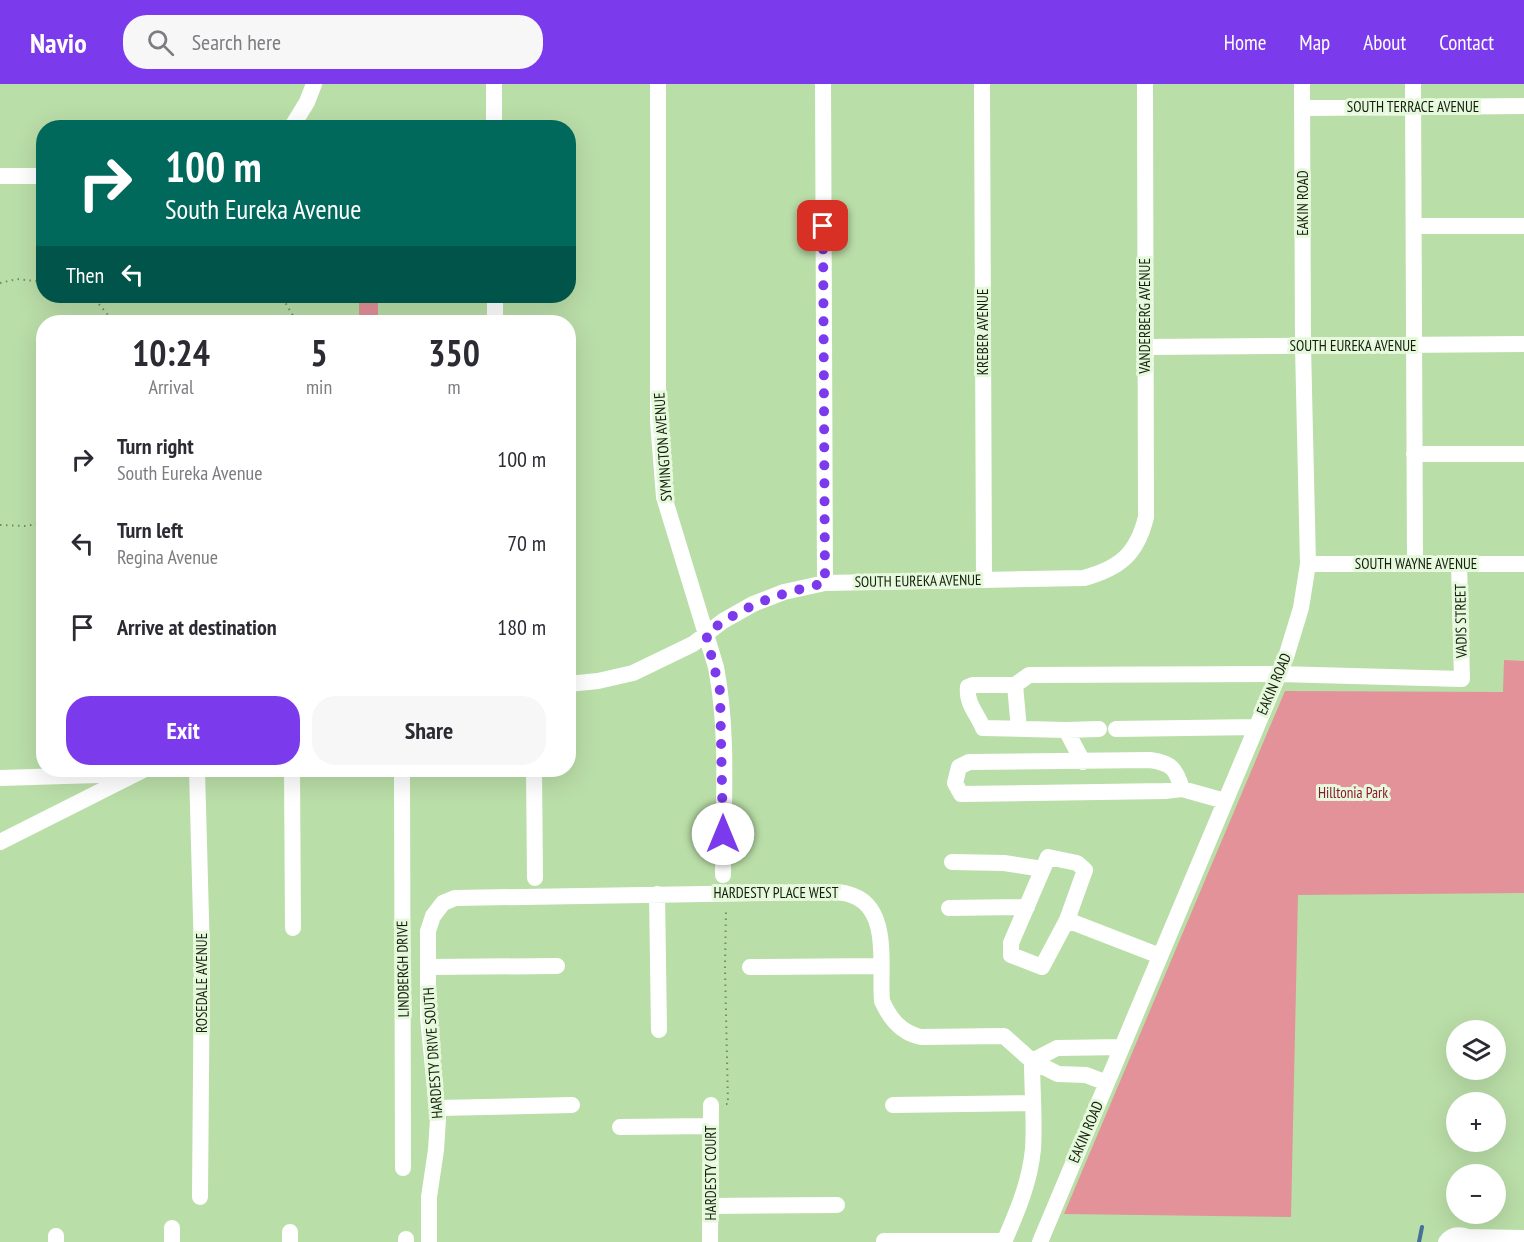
<!DOCTYPE html>
<meta charset="utf-8">
<style>
body{margin:0;font-family:"PT Sans Narrow",sans-serif;background:#f7f7f7;color:#2b2b33;height:100vh;display:flex;flex-direction:column;font-size:22px;white-space:nowrap}
*{box-sizing:border-box;margin:0}
p{font-size:20px;color:#7c7c81}
.icon{flex:none;width:33px;height:33px;fill:none;stroke:currentColor;stroke-width:2;stroke-linecap:round;stroke-linejoin:round}
.map{position:relative;flex:1;overflow:hidden}
.drawer{position:absolute;left:36px;top:231px;width:540px;height:462px;display:flex;flex-direction:column;background:#fff;border-radius:24px;box-shadow:0 6px 24px #0002}
.drawer>*{flex:none}
.top-card{position:absolute;left:36px;top:36px;width:540px;height:183px;border-radius:24px;box-shadow:0 6px 24px #0002;background:#00695c;color:#fff;overflow:hidden}
.controls{position:absolute;left:1446px;top:936px;display:grid;gap:12px}
.controls a{display:grid;place-items:center;width:60px;height:60px;border-radius:50%;background:#fff;box-shadow:0 6px 24px #0002;font-size:30px}
.pin{position:absolute;display:grid;place-items:center;width:51px;height:51px;color:#fff;margin:-26px;border-radius:12px;box-shadow:0 3px 9px #0006}
.me{position:absolute;width:66px;margin:-33px;rotate:0deg;stroke-linejoin:round;filter:drop-shadow(0 0 4px #0008)}
.turn{display:flex;align-items:center;gap:21px;height:126px;padding:0 30px;font-size:27px}
.turn .icon{width:78px;height:78px;stroke-width:2.5}
.turn b{display:block;font-size:42px;line-height:51px}
.then{display:flex;align-items:center;height:57px;padding:0 30px;background:#0003;gap:12px;font-size:22px}
.eta{display:flex;justify-content:space-evenly;align-items:center;height:102px;text-align:center}
.eta b{font-size:36px;font-weight:600;line-height:42px}
.cta{display:flex;gap:12px;margin-top:auto;padding:12px 30px}
.cta a{flex:1;height:69px;border-radius:24px;background:#7c3aed;color:#fff;font-size:24px;font-weight:600;line-height:69px;text-align:center}
.cta a+a{background:#f7f7f7;color:#2b2b33}
ul{padding:0;list-style:none}
li{display:flex;align-items:center;gap:18px;height:84px;padding:0 30px}
li div{flex:1}
li b{display:block;font-size:22px}
li em{font-style:normal}
header{display:flex;align-items:center;gap:36px;box-sizing:border-box;height:84px;padding:0 30px;background:#7c3aed;color:#fff}
header strong{font-size:28px}
nav{display:flex;gap:33px;margin-inline-start:auto;font-size:21px}
.search{width:420px;height:54px;background:#f7f7f7;display:flex;align-items:center;gap:15px;box-sizing:border-box;padding:0 21px;border-radius:24px;color:#7c7c81;font-size:22px}
.map>svg:first-child{display:block}
</style>
<header>
<strong>Navio</strong>
<div class="search"><svg class="icon" aria-label="search" viewBox="0 0 24 24"><circle cx="10" cy="10" r="6"/><path d="M15 15l6 6"/></svg>Search here</div>
<nav><a>Home</a><a>Map</a><a>About</a><a>Contact</a></nav>
</header>
<div class="map">
<svg width="1524" height="1158" viewBox="0 0 1524 1158">
<rect width="100%" height="100%" fill="#badea8"/>
<path fill="#e29298" d="M359,212H378V238H359Z
M1504,576L1524,577V809L1298,811L1291,1133L1064,1130L1285,607L1503,608Z"/>
<g fill="none" stroke-linecap="round" stroke-linejoin="round">
<path stroke="#44709b" stroke-width="4" d="M1419,1158L1422,1143"/>
<path stroke="#728d65" stroke-width="2" stroke-dasharray="1.5 4.5" stroke-linecap="butt" d="M0,199L17,195L44,198
M83,212L98,219L114,238
M277,212L283,215L297,238
M91,216H120L150,212
M0,441L26,442L44,439
M726,1020H728L725,884L726,824"/>
<path stroke="#fff" stroke-width="16" d="M658,0V337L664,413L716,583C729,651 723,722 723,791
M823,0L825,499
M982,0L984,496
M1413,0L1415,480
M1303,24L1524,22
M291,44L307,18L314,0
M494,44V0
M0,92H44
M1414,142H1524
M495,212V238
M1145,263L1524,260
M1414,370H1524
M1308,480H1524
M568,600L598,597L633,589L693,560L723,537L753,520L784,508L825,499L1084,494C1120,484 1137,470 1146,433L1145,0
M1015,601L1029,591L1279,590L1462,595L1459,480
M1019,645L1015,601H973L968,603C966,620 977,629 983,644L1066,646L1083,678
M1116,645L1256,643
M1066,646L1099,645
M197,686L202,871L200,1113
M292,686L293,844
M402,686L403,1084
M534,686L535,794
M0,694L130,690
M1182,705C1176,685 1172,679 1150,676L969,678L959,683L955,699L961,710L1165,707L1182,705L1225,717
M0,758L143,686
M1048,773L1077,779L1085,786L1067,836L1042,883L1011,871V859Z
M952,778L1004,779L1043,785
M657,810L659,946
M949,824L1027,823
M1067,836L1160,872
M428,883L557,882
M750,883L881,882
M1032,977L1057,964L1122,963
M893,1021L1032,1019
M437,1024L572,1021
M620,1043L711,1042
M711,1122L837,1121
M884,1157H1005
M56,1158V1152
M172,1158V1144
M290,1158V1148
M406,1158V1155
M429,1158V1113L436,1066L438,1035L428,934V847L433,832L443,819L455,814L829,808C835,808 842,808 848,810C892,821 879,883 882,917C890,935 901,949 921,953L1004,952L1032,977L1058,990L1086,991L1107,999
M710,1158L711,1021
M1004,1158C1017,1128 1030,1098 1033,1065C1035,1036 1032,1006 1032,977
M1040,1158L1286,573L1301,524L1308,480L1303,262L1302,0
M1446,1158C1452,1150 1459,1150 1468,1153L1524,1154"/>
</g>
<g fill="none" stroke-linecap="round" stroke-linejoin="round">
<path stroke="#7c3aed" stroke-width="10" stroke-dasharray="0 18" d="M723,750L720,607L706,550C745,520 778,510 825,499L823,142"/>
</g>
<g text-anchor="middle" stroke-width="6" stroke-linejoin="round" paint-order="stroke">
<g font-size="15" fill="#121f0b" stroke="#e7f9dd">
<text x="1413" y="28">SOUTH TERRACE AVENUE</text>
<text transform="translate(1303 119) rotate(-90)" y="5">EAKIN ROAD</text>
<text transform="translate(1145 232) rotate(-90)" y="5">VANDERBERG AVENUE</text>
<text transform="translate(983 248) rotate(-90)" y="5">KREBER AVENUE</text>
<text x="1353" y="267">SOUTH EUREKA AVENUE</text>
<text transform="translate(663 363) rotate(-94)" y="5">SYMINGTON AVENUE</text>
<text x="1416" y="485">SOUTH WAYNE AVENUE</text>
<text transform="translate(918 497) rotate(-1)" y="5">SOUTH EUREKA AVENUE</text>
<text transform="translate(1461 537) rotate(-91)" y="5">VADIS STREET</text>
<text transform="translate(1274 600) rotate(-67)" y="5">EAKIN ROAD</text>
<text x="776" y="814">HARDESTY PLACE WEST</text>
<text transform="translate(403 885) rotate(-91)" y="5">LINDBERGH DRIVE</text>
<text transform="translate(202 899) rotate(-90)" y="5">ROSEDALE AVENUE</text>
<text transform="translate(433 969) rotate(-94)" y="5">HARDESTY DRIVE SOUTH</text>
<text transform="translate(1086 1048) rotate(-67)" y="5">EAKIN ROAD</text>
<text transform="translate(711 1089) rotate(-90)" y="5">HARDESTY COURT</text>
</g>
<g font-size="15" fill="#8e1832" stroke="#e7f9dd">
<text x="1353" y="714">Hilltonia Park</text>
</g>
</g>
</svg>
<div class="controls">
<a><svg class="icon" aria-label="layers" viewBox="0 0 24 24"><path d="M12 4l9 5-9 5-9-5zM3 14l9 5 9-5"/></svg></a>
<a>+</a>
<a>−</a>
</div>
<div class="pin" style="left:823px;top:142px;background:#d93025"><svg class="icon" aria-label="arrive" viewBox="0 0 24 24"><path d="M6 21V4h12l-3 4 3 4H6"/></svg></div>
<svg class="me" style="left:723px;top:750px" viewBox="-20 -20 40 40"><circle r="19" fill="#fff"/><path d="M0-13L10 11 0 6-10 11z" fill="#7c3aed"/></svg>
<div class="top-card">
<div class="turn"><svg class="icon" aria-label="right" viewBox="0 0 24 24"><path d="M7 20v-9h11M14 6l5 5-5 5"/></svg><div><b>100 m</b>South Eureka Avenue</div></div>
<div class="then">Then<svg class="icon" aria-label="left" viewBox="0 0 24 24"><path d="M17 20v-9H6M10 6l-5 5 5 5"/></svg></div>
</div>
<section class="drawer">
<div class="eta">
<div><b>10:24</b><p>Arrival</p></div>
<div><b>5</b><p>min</p></div>
<div><b>350</b><p>m</p></div>
</div>
<ul>
<li><svg class="icon" aria-label="right" viewBox="0 0 24 24"><path d="M7 20v-9h11M14 6l5 5-5 5"/></svg><div><b>Turn right</b><p>South Eureka Avenue</p></div><em>100 m</em></li>
<li><svg class="icon" aria-label="left" viewBox="0 0 24 24"><path d="M17 20v-9H6M10 6l-5 5 5 5"/></svg><div><b>Turn left</b><p>Regina Avenue</p></div><em>70 m</em></li>
<li><svg class="icon" aria-label="arrive" viewBox="0 0 24 24"><path d="M6 21V4h12l-3 4 3 4H6"/></svg><div><b>Arrive at destination</b></div><em>180 m</em></li>
</ul>
<div class="cta"><a>Exit</a><a>Share</a></div>
</section>
</div>
